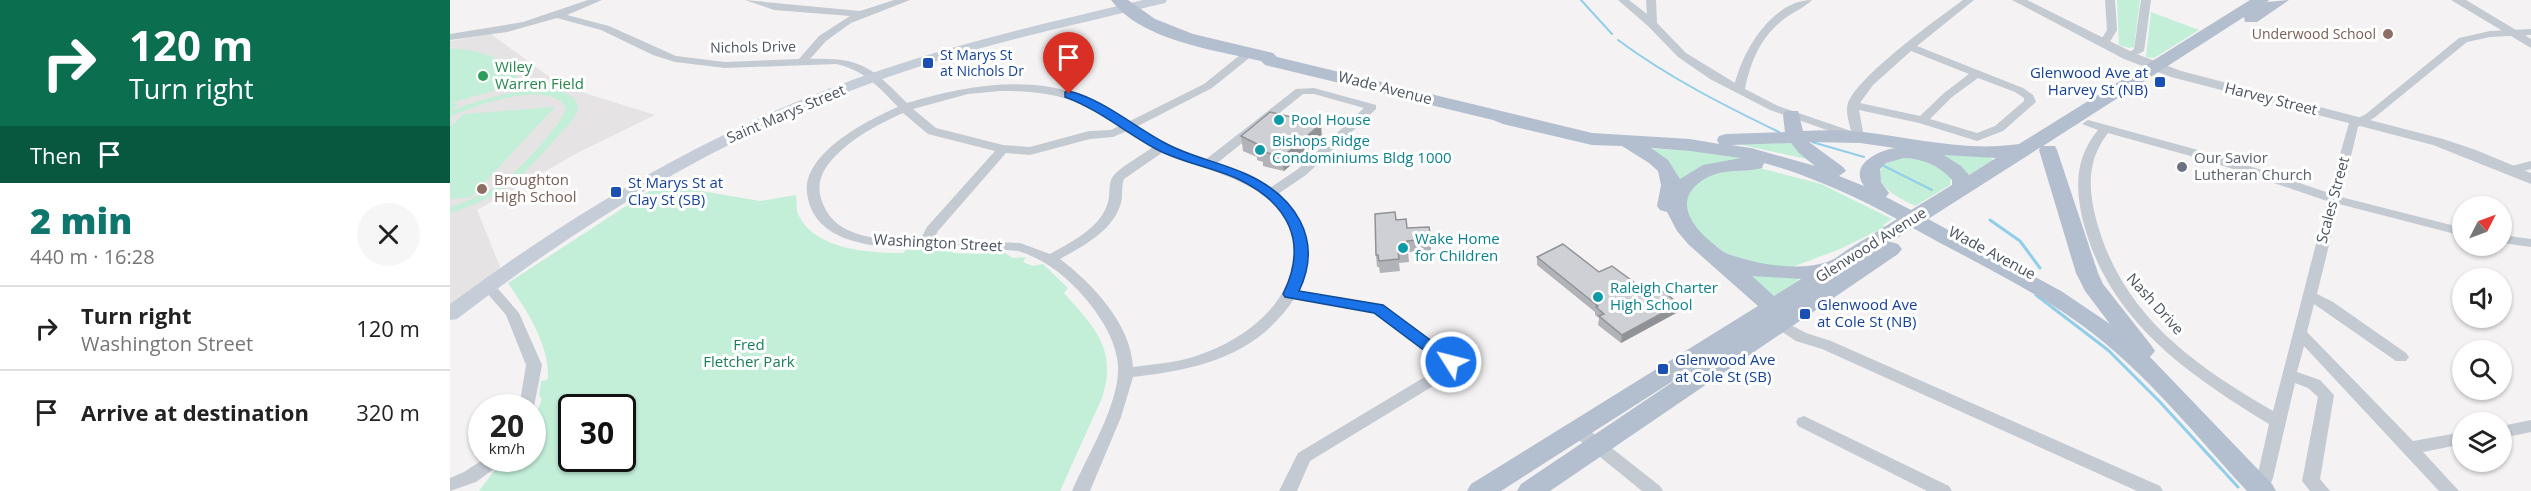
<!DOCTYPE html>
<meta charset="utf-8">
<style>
body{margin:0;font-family:"Open Sans",sans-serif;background:#f6f6f6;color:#222;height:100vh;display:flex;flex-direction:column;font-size:22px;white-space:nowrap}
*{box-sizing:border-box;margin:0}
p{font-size:20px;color:#767676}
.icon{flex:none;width:33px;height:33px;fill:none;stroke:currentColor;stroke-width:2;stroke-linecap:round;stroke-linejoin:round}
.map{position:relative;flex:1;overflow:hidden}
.side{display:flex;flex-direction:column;background:#fff;width:450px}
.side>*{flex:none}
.hud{background:#0b6e4f;color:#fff;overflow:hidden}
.needle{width:39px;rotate:48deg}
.controls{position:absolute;left:2002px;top:196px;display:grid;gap:12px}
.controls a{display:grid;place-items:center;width:60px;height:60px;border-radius:50%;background:#fff;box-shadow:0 2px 4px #0004;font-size:30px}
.speed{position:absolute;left:18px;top:394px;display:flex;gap:12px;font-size:30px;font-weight:700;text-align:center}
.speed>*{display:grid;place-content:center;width:78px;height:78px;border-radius:50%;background:#fff;box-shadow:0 2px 4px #0004;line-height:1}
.speed small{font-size:15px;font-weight:400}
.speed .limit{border:3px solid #111;border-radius:9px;background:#fff;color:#111}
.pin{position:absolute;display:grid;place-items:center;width:51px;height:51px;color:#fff;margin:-62px -26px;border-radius:50% 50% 50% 0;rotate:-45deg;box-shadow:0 0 6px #0007}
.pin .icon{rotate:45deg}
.me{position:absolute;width:66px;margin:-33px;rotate:306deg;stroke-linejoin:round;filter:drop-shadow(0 0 4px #0008)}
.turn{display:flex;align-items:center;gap:21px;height:126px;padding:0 30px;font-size:27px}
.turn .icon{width:78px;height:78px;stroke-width:2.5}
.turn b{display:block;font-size:42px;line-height:51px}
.then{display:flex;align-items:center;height:57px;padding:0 30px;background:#0003;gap:12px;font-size:22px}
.round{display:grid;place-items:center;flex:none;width:63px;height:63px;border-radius:32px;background:#f6f6f6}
.headline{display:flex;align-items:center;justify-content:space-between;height:102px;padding:0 30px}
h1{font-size:36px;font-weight:800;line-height:45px;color:#0f766e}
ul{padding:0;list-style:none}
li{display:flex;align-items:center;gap:18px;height:84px;padding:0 30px;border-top:2px solid #e0e0e0}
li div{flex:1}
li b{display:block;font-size:22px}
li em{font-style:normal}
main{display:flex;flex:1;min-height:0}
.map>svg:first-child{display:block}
</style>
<main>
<section class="side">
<div class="hud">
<div class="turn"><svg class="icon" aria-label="right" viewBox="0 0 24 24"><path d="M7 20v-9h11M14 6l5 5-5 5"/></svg><div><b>120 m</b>Turn right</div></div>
<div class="then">Then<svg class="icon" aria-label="arrive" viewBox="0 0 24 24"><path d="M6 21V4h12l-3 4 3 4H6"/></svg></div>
</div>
<div class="headline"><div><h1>2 min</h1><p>440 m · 16:28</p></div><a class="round"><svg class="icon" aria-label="close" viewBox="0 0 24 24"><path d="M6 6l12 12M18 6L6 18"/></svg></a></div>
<ul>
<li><svg class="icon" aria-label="right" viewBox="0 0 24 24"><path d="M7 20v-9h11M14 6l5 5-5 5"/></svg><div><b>Turn right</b><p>Washington Street</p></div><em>120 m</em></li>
<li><svg class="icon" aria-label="arrive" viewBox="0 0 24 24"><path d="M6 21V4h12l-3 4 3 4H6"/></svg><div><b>Arrive at destination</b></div><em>320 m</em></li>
</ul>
</section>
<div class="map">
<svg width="2081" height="491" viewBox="0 0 2081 491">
<rect width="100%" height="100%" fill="#f4f2f2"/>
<path fill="#e5e3e4" d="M41,34L112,86L205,115L129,152L27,210L51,269L0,305V41Z"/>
<path fill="#c3efd9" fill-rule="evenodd" d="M1667,0H1690L1684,47L1679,48L1669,45Z
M1701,12L1749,30L1704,58L1696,57Z
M0,49C17,47 72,60 67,84L1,103L8,104L1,111C25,101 114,71 128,105C128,117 117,126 109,135C72,177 55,195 0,213V207C18,201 35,194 51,184C64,175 115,122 116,108C101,78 23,106 0,117Z
M105,107L21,197L0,199V127L14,114Z
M1342,139L1361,160L1288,144Z
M1193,148L1258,152L1300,159L1232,182Z
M1488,154L1539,156L1543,160L1520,174H1516Z
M1452,157L1481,161L1501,177L1500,185L1465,206C1450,198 1431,191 1429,173L1434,164Z
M1302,166L1371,184L1442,219L1433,225L1435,227L1390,249L1342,267L1313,266L1274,254L1239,228L1234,197L1256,174Z
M210,184L310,201L346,195C347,201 346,209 348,214C364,250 420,253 453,253L458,248L503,247V253C512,253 521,254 529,254C545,252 546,245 562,258L576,257L573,262L583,266L593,264L618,288L614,293C644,327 668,349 652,398L610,491H29L53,459H82L83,423L92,399L89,395L91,381L97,380L98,377C99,343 76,310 58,283ZM122,408H172V459H122Z
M1292,273L1347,278L1349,280L1323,297Z"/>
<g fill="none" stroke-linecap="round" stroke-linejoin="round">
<path stroke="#91ceea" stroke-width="2" d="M1131,0L1162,34
M1168,40C1218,77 1273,105 1329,132
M1362,142L1414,157
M1434,166L1482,190"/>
<path stroke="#91ceea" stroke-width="3" d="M1540,220L1570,241L1590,268
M1586,295L1658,350L1710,402L1788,487"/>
<path fill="#c3cad2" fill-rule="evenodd" d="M138,0H152L117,15L159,26L226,56L275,62L349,59L369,36L400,16L324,10L295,0L410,11L444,0H460L401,23L376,41L360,59C412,57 422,68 457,103C515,85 581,74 639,98C653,103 666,113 678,122L754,84L790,55H798V59L762,88L686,127L716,144L755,160L846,89L864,88L926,105V109L856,175L828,194C858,219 865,256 848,291L933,306L1009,362L993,380L860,461L847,491H829L848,453L983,372L991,363L924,313L844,299C805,357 748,369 683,377L671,417L640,491H622C637,455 675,396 667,358C663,335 649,315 635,298C617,277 595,259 568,251C547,249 526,247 505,247C462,247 379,256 360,206C358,199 356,192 357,184C363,148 418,120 448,107C429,87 414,70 386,64L275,68L225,62L203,55L151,30L107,18L57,32L0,40V34L73,22ZM550,91C599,91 628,97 669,126L661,130L639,131L580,147L553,145L486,128L463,109L518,94ZM853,94H864L914,108L848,169L820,188L794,174L766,164ZM453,113L478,134L545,151L477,227L470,240C438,240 387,241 373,204C368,192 368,181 375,169C392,143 426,125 453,113ZM677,131L703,147C691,156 675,164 665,174C657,182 661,192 658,202C651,228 621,242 600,254L570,243L484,239L488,231L556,153L580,155L640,139L663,137ZM713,152C751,169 797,177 828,207C841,220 845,239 843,258C840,307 790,342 746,356C726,363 704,364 683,367C681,324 642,283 610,259C633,246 663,231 671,203C673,195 671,187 674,179Z
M1168,0H1179L1197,14L1196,0H1206L1207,23L1236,53L1285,83C1293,50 1323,0 1362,0C1354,8 1343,12 1334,19C1311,37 1301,60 1295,89L1328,106L1401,131C1399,122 1395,111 1398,103C1409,75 1486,20 1513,0H1524L1467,46L1573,88L1583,95L1586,102L1553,131L1527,141L1469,123L1409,110L1414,137L1408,141L1320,110L1260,79L1228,57L1198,26ZM1461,51L1519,74L1494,93L1470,116L1410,103L1423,85ZM1528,78L1565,92L1574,98V101L1545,126L1527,133L1480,119L1502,97Z
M1655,0H1665L1667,30L1658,45L1654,46L1649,43L1657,30Z
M1691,0H1701L1694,51L1679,59L1674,56L1684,49Z
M2081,29V35L2040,37L2017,42L1924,118L1908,127L1891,197L2013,228V236L1889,204L1867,294L1883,302L1956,353L1959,357L1956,361H1946L1864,304L1857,332L1963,441L2013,432V444L1973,452L2009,491H1989L1854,346L1847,372L1870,380L1884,395L1870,479L1880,491H1860L1852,481L1868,397L1858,388L1845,383L1823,478L1821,483L1815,485L1809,483L1807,478L1819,424C1737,374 1658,320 1633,221C1625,187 1625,158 1648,130L1632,124L1638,120L1770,156L1879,193L1899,123L1916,114L2009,38L2040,31ZM1658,133L1762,162L1877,201L1823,411C1742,364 1671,314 1646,219C1638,188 1637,160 1658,133Z
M2081,161V169L2062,174L2056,170L2058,167Z
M2052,235L2081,239V247L2052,243Z
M38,281L43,283L69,313L92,365L83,412L82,408H69L76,365L56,315L31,286Z
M1328,318L1356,333L1381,341L1710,486L1713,491H1687L1372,349L1346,341L1323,326L1321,323Z
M1354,416L1499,486L1502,491H1477L1348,426L1346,422L1348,418Z
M2081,420V432L2052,438V426Z
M1129,425L1135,427L1210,486L1213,491H1192L1123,435L1121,431L1123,427Z
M34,459H54L52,463L26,482L0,491V478L14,472Z"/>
<path fill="#c3cad2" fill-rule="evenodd" d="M1562,0H1577L1684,53L1731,71L1993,139L2026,150L2081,173V184L1983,145L1721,77L1674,59Z
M2001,0H2016L2081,39V48Z"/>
<path fill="#c5cdd9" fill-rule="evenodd" d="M693,0H717L715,3C624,25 532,44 444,75C279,132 144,214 7,319L0,320V304C134,205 275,122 434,69C519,40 606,21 693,0Z"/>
<path fill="#b3becf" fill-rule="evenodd" d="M661,0H678L705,19L743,34L823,53L827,57L1142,133L1240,139L1269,144L1267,140L1269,136L1276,134L1335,132L1333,115L1336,111H1348L1353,131C1373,130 1393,130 1413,132C1465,138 1516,152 1569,144L1800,0H1819L1817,2L1839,0L1807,22H1795L1794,17L1593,146H1605L1607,150L1648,273L1653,284L1701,345L1705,351L1700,357L1822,484L1826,491H1797C1745,435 1695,371 1633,326C1581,288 1520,260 1463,228L1441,242L1448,244L1452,249L1448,254L1100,491H1067L1071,484L1248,365L1051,491H1017L1021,484L1308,306L1239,245L1227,231L1217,212L1210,210L1207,206L1211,185L1208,171L1199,163L1172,146L1142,145L1053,124L1043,120L815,65L811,61C765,50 692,41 661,0ZM1359,142L1410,143L1445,148C1427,151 1399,165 1414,186L1389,176L1396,171L1393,167ZM1341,143L1349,153L1365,166L1301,148L1281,145ZM1591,147L1589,150L1626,273L1635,291L1660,324L1611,291L1478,219ZM1201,148L1240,151L1291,158L1253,165L1230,179L1218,160ZM1494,155L1546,158L1519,175L1511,166ZM1454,158C1473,159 1489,165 1502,180V185L1461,210L1436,197L1439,193L1431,182L1430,169L1436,163ZM1314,163C1361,176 1404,196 1447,219C1430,230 1413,240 1397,250C1391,254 1384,260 1377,262C1348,272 1306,264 1278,254C1272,252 1266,246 1260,241C1236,221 1224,195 1258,177C1276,168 1294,173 1312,168ZM1302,276L1351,279L1324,296Z"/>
</g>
<path fill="#b2b3b8" d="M791,136L872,138L834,171L813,166V162L807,160V157L793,151Z
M946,220L957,228L981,239V251L958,252L959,262L949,263L950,271L930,273L929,267H927L926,255Z
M1087,257L1149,272L1196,291L1229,304L1228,312L1171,343L1148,325L1149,318L1145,315V312L1087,265Z"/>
<path fill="#919296" d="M871,124L872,138L834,171L832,157Z
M1229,304L1228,312L1171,343L1172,335Z"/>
<path fill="#cfd0d6" stroke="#919296" stroke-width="1.5" d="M820,112L871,124L832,157L811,151L814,148L805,146L807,144L791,136Z
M945,212L946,220L956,219L957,228L979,227L981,239L957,241L958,250L948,251L949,259L929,261L928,255H926L925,214Z
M1113,244L1149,272L1162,266L1196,291L1206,286L1229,304L1172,335L1149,316L1154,314L1146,307L1148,306L1087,257Z"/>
<path fill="#1a73e8" stroke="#114b97" stroke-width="1.5" d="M619,91C654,100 683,126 715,143C740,157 770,162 796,174C845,196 874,239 849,291L933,305L1006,359L1008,362L1006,366H995L924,313L835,297L833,294C859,242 838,203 788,179C762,167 732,163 706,149C675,132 648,109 615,97V92Z"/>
<g fill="#8d6e63" stroke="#fff" stroke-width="2">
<circle cx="1938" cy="34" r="6"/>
<circle cx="32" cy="189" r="6"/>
</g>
<g fill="#1a4fb4" stroke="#fff" stroke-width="2">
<rect x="472" y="57" width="12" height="12" rx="3"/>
<rect x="1704" y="76" width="12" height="12" rx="3"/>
<rect x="160" y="186" width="12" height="12" rx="3"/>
<rect x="1349" y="308" width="12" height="12" rx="3"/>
<rect x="1207" y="363" width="12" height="12" rx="3"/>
</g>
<circle fill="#2e9e5b" stroke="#fff" stroke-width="2" cx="33" cy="76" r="6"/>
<g fill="#0f9aa8" stroke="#fff" stroke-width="2">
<circle cx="829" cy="120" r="6"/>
<circle cx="810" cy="150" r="6"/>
<circle cx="953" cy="248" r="6"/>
<circle cx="1148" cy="297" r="6"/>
</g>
<circle fill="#6b7280" stroke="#fff" stroke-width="2" cx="1732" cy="167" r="6"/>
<g text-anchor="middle" stroke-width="6" stroke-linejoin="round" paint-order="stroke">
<g font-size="14" fill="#785e54" stroke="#fff" text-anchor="end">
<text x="1926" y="39">Underwood School</text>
</g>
<g font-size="14" fill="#4a535f" stroke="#fff">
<text transform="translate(303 47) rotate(-1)" y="5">Nichols Drive</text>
</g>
<g font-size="14" fill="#164399" stroke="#fff" text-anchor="start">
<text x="490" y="60">St Marys St<tspan x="490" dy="16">at Nichols Dr</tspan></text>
</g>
<g font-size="15" fill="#27864d" stroke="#fff" text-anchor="start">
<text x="45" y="72">Wiley<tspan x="45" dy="17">Warren Field</tspan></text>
</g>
<g font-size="15" fill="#164399" stroke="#fff" text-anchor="start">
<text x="1698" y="78" text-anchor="end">Glenwood Ave at<tspan x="1698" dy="17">Harvey St (NB)</tspan></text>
<text x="178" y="188">St Marys St at<tspan x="178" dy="17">Clay St (SB)</tspan></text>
<text x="1367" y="310">Glenwood Ave<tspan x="1367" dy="17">at Cole St (NB)</tspan></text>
<text x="1225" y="365">Glenwood Ave<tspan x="1225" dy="17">at Cole St (SB)</tspan></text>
</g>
<g font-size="15" fill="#4a535f" stroke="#fff">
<text transform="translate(935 88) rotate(14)" y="5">Wade Avenue</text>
<text transform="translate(1821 99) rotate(14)" y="5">Harvey Street</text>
<text transform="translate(336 114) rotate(-23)" y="5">Saint Marys Street</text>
<text transform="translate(1883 200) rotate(-75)" y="5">Scales Street</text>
<text transform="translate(488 243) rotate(3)" y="5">Washington Street</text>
<text transform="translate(1421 245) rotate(-32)" y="5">Glenwood Avenue</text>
<text transform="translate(1542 253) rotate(28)" y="5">Wade Avenue</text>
<text transform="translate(1705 304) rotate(48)" y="5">Nash Drive</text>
</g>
<g font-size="15" fill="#0d838f" stroke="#fff" text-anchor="start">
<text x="841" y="125">Pool House</text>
<text x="822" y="146">Bishops Ridge<tspan x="822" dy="17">Condominiums Bldg 1000</tspan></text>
<text x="965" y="244">Wake Home<tspan x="965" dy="17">for Children</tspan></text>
<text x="1160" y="293">Raleigh Charter<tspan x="1160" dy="17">High School</tspan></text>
</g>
<g font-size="15" fill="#5b616d" stroke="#fff" text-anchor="start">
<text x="1744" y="163">Our Savior<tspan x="1744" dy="17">Lutheran Church</tspan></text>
</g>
<g font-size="15" fill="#785e54" stroke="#fff" text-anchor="start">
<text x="44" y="185">Broughton<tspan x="44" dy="17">High School</tspan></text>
</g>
<g font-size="15" fill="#1b8058" stroke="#fff">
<text x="299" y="350">Fred<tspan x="299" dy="17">Fletcher Park</tspan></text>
</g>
</g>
</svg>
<div class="controls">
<a><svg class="needle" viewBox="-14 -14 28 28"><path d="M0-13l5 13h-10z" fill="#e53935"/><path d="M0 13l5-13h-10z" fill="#767676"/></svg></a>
<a><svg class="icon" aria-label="sound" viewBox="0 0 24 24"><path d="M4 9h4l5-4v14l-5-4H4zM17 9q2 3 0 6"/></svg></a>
<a><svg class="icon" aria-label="search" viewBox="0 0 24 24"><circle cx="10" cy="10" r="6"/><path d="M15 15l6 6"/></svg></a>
<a><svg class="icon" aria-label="layers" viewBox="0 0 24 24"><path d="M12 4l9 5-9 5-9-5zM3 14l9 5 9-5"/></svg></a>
</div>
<div class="speed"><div>20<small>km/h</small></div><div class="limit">30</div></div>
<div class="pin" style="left:619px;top:94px;background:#d93025"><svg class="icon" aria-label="arrive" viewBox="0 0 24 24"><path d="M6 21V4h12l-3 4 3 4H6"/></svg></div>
<svg class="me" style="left:1001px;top:362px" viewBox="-20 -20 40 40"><circle r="17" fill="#1a73e8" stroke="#fff" stroke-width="3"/><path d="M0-11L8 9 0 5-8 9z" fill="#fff"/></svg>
</div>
</main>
